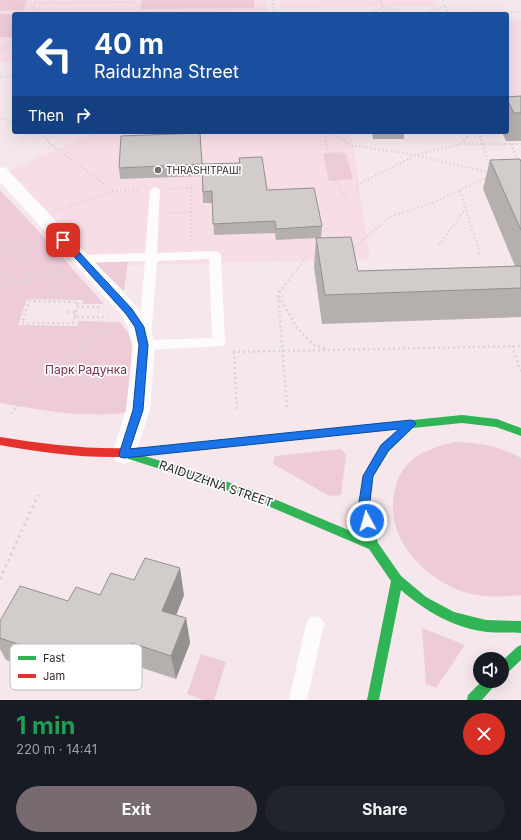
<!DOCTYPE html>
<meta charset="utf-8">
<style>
body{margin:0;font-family:Inter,sans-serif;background:#20242c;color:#f1f3f6;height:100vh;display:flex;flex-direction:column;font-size:15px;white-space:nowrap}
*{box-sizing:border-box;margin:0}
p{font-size:13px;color:#9ea1a6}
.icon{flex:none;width:22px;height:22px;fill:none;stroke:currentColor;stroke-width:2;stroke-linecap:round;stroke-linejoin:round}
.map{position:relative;height:700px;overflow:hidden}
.details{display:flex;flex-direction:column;background:#171b24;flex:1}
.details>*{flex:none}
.banner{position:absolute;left:12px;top:12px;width:497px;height:122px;border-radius:4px;box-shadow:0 4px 16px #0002;background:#1a4fa0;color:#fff;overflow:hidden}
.tools{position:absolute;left:473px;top:652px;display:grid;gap:8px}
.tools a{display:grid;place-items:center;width:36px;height:36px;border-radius:50%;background:#171b24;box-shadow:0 4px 16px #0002;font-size:20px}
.pin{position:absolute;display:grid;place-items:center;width:34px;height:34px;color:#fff;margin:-17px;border-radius:8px;box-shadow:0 2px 6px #0006}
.me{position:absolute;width:44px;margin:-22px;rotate:354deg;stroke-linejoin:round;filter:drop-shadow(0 0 3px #0008)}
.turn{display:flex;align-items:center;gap:14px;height:84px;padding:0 16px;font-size:18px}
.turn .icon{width:52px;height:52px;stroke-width:2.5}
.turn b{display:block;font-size:28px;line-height:34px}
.then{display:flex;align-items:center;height:38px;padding:0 16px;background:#0003;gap:8px;font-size:15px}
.round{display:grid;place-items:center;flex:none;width:42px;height:42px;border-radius:21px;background:#20242c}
.head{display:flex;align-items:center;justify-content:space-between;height:68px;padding:0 16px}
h1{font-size:24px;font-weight:700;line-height:30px;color:#1e9e55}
.cta{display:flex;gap:8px;margin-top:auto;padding:8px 16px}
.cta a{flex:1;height:46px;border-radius:24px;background:#776b6f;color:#fff;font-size:16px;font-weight:700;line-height:46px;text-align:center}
.cta a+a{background:#20242c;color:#f1f3f6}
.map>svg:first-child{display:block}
</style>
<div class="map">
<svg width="521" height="700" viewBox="0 0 521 700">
<rect width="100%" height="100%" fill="#f6e7ec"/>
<path fill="#f7dde6" d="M0,0H266L267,14H14V62H0Z
M280,0H434L436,6L281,8Z
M507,20H521V98H507Z
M351,132L370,259L97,266L7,171L92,134Z"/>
<path fill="#eecbd8" d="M0,0H27L23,10L0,11Z
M142,0H254V8L140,9Z
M0,14H14V37H0Z
M340,152L346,154L353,179L329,181L323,154Z
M0,190L46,239L104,304H83V300L27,299L18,325L77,326L79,321L120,322L128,333L132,346L128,412C86,419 42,410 0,403Z
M128,261L124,291L93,262Z
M454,442C479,443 498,445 521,458V595C502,597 483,598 464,592C424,579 385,537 394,494C396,482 401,470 410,462C422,450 438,447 454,442Z
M341,449L346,455L341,495L333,496L328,495L273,464L275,456Z
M422,628L465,645L436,688L426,684Z
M201,654L226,662L214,700H204L187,694Z"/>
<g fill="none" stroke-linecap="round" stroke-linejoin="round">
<path stroke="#d9d5d7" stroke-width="1.5" stroke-dasharray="1.5 2" stroke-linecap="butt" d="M273,0L274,13
M381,0L384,12
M443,0L448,13L521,12
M35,3L136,2
M430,11L445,6
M372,12L383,7L399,11
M31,14L36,0
M241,14L448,13
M0,50L14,43
M0,77L14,76
M0,118L14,122"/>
<path stroke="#d9d5d7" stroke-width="2" stroke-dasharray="1.5 2.5" stroke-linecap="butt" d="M12,121L14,122
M42,132L49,143L114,191L139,190
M324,132L335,181L348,199
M331,132L350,145L416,155L490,173
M479,132L490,168
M461,144L471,132
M511,144L521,166
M357,185L416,155L461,144H521
M170,189L191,188V241
M460,191L479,250L478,255
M59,210L113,191
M169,213L191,212
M0,239L50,254
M16,244L27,274
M439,245L465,210
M351,250L390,217L432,203L488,177
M1,274L16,244
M46,274L65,269
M60,274L61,270
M293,274L311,252"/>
<path stroke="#d9d5d7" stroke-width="2.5" stroke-dasharray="2 3" stroke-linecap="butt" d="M27,273L29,279
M0,276L1,273
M0,287L49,273
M279,296L297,328L313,344L328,350
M54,302L60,273
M68,312H76L75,317H108
M76,312L77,307H100
M75,317L73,323H22L29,301L78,302L77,307
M512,346L521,372
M233,352L521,346
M234,352L237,411
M287,407L278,294L294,273
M11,414L38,381L114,324"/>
<path stroke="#d9d5d7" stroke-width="3" stroke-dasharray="2.5 4" stroke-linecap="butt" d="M0,579L38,495"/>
<path fill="#fefbfc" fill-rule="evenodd" d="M155,187L160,190L157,253L215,251L219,252L221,255L225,343L224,346L144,350L139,348L138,345L145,261L81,263L77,262L75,259L77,256L81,255L145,253L150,190ZM209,259L212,338L151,340L157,261Z
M315,616L321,618L324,624L307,700H289L306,624L309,618Z"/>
<path fill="#fefbfc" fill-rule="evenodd" d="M0,167L6,168L136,306L150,327L155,345L150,410L133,461L124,464L115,461L112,454L126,410L133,345L128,327L122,316L0,182Z"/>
<path fill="#30b455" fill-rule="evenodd" d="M462,415L497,419L521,428V436L496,427L462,423L413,428L389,451L373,477L369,509L378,543L401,576L426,597L454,612L486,620L521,621V633C510,632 498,633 487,632C454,628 425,611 401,590L379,700H367L391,581L369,549L247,497L132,460L128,459L127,456L128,453L132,452L253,490L365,537L359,509L363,476L381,445L399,429L149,455L145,454L144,451L145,448L149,447Z
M521,645V660L506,674L502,676V661L517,647Z
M482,681H497L495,685L482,700H467L468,695Z"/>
<path fill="#e5322d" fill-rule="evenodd" d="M0,437C50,445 99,451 149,447L153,448L154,451L153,454C143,457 132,457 122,457C81,458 40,452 0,445Z"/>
</g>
<path fill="#b5b0ae" d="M521,96V141H506L502,132H507V97Z
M372,132H404V139H373Z
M239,158L267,190L322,226L321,238L358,271L515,266L483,189L490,160L521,162V317L322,324L314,267L316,238L276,240L275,233L214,235L212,203H203L202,176L120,179L119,168L239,163Z
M134,580L184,595L176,615L186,618L190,643L176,679L139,667L133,684L92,671L85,687L6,660L0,649V621L68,601L100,595Z"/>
<path fill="#93908d" d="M180,568L184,595L168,636L162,611Z
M186,618L190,643L176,679L171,656Z
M132,643L139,667L133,684L125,661Z
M83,647L92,671L85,687L75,663Z"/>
<path fill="#d2cdca" stroke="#93908d" d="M521,96V113H514L507,99V97Z
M374,132H404V133H374Z
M200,133L202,164L119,168L121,136Z
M262,157L267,190L314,188L322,226L276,229L275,221L213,224L212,191L203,192L202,164L240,163L239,158Z
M520,159L521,162V230L490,160Z
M351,237L358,271L521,266V288L325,295L316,238Z
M145,558L180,568L162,611L186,618L171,656L132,643L125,661L83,647L75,663L0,638V621L20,586L68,601L76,587L100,595L111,573L134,580Z"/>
<path fill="#1a73e8" stroke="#114b97" d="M63,237L66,238L132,309L144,327L148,345L143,410L130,449L411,420L414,421L416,424L414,426L388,451L373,476L369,509L372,521L371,525L367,526L363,525L358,509L363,476L381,445L399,429L124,458L120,457L119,454L133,410L139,345L135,327L126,314L60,241V238Z"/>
<circle fill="#776b6f" stroke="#fff" stroke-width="1.5" cx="158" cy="170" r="4"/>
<g text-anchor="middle" stroke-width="3.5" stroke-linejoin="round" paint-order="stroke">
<g font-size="10" fill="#32282c" stroke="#fff" text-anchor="start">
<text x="166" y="174">ТHRASH!ТРАШ!</text>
</g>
<g font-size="12" fill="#752f4e" stroke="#fff">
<text x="86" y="374">Парк Радунка</text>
</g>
<g font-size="12" fill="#32282c" stroke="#fff">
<text transform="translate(216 484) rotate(19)" y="4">RAIDUZHNA STREET</text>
</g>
</g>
<rect x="10" y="644" width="132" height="46" rx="6" fill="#fff" stroke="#c2bec0" stroke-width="1"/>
<rect x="18" y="656" width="18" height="4" fill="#30b455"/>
<rect x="18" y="674" width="18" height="4" fill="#e5322d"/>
<g font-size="11" fill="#32282c">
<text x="43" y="662">Fast</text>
<text x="43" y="680">Jam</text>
</g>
</svg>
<div class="tools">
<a><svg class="icon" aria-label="sound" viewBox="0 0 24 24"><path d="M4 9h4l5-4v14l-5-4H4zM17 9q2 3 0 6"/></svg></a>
</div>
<div class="pin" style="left:63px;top:240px;background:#d93025"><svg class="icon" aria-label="arrive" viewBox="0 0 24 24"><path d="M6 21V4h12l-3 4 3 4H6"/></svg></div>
<svg class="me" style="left:367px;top:521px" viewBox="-20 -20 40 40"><circle r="17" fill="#1a73e8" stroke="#fff" stroke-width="3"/><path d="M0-11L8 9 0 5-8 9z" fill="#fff"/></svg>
<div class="banner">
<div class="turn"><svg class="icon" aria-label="left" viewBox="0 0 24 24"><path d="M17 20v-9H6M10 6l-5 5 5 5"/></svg><div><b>40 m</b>Raiduzhna Street</div></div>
<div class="then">Then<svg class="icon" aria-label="right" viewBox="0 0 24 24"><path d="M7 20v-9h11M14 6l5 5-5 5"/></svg></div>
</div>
</div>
<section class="details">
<div class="head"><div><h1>1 min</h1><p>220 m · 14:41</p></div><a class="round" style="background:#d93025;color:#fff"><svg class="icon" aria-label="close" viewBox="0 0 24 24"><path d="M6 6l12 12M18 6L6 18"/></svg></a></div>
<div class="cta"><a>Exit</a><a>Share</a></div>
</section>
